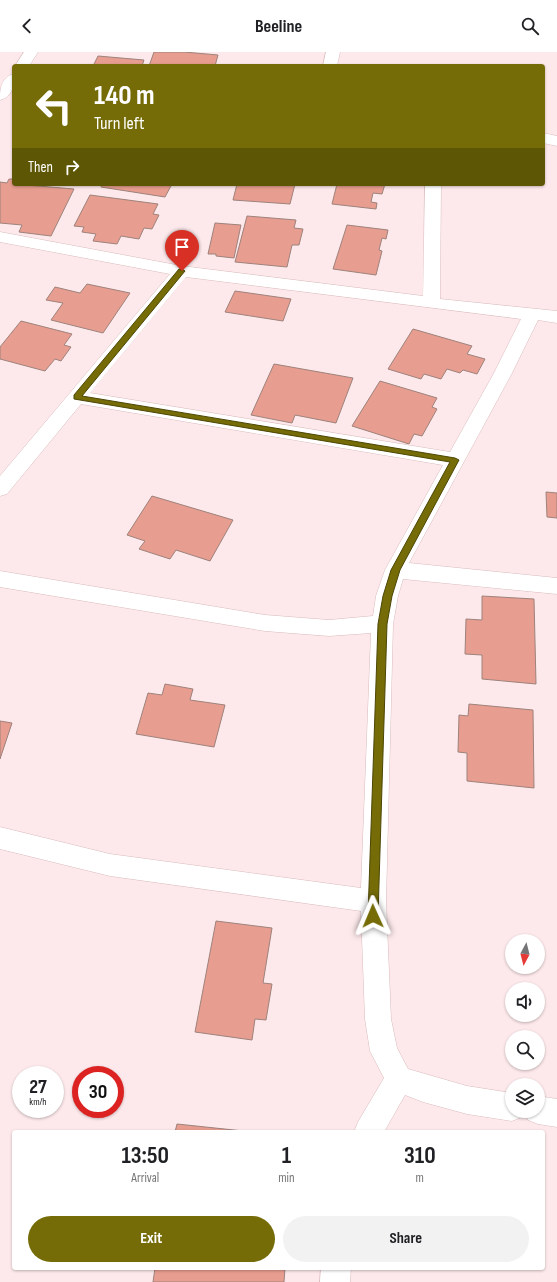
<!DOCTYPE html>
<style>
body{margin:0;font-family:"Sofia Sans Condensed",sans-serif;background:#f2f2f2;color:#202124;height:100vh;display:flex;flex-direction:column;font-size:15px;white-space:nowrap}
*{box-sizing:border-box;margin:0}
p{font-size:13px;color:#757577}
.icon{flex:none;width:22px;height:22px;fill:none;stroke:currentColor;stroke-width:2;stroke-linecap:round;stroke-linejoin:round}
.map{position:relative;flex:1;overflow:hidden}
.panel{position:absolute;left:12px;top:1078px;width:533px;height:140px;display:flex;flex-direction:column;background:#fff;border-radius:4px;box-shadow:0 1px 3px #0004}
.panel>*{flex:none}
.top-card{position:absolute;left:12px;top:12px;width:533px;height:122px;border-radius:4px;box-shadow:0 1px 3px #0004;background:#756c07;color:#fff;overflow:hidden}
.needle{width:26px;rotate:187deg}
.buttons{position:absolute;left:505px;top:882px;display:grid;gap:8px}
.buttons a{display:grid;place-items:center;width:40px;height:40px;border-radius:50%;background:#fff;box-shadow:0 1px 3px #0004;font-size:20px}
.speed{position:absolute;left:12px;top:1014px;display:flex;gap:8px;font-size:20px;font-weight:700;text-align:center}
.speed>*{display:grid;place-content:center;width:52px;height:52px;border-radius:50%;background:#fff;box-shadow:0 1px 3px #0004;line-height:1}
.speed small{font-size:10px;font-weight:400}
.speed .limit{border:6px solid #d22;background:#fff;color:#111}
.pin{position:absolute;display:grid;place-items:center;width:34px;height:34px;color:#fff;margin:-41px -17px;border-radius:50% 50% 50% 0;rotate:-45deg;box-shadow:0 0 4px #0007}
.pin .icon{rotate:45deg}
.me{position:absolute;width:44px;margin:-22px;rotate:359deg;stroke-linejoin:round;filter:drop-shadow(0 0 3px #0008)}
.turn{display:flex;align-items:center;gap:14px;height:84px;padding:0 16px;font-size:18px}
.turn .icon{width:52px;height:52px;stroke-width:2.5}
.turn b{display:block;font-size:28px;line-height:34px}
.then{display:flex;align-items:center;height:38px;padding:0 16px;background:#0003;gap:8px;font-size:15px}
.eta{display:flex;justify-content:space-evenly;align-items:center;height:68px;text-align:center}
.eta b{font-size:24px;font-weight:700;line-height:28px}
.action{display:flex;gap:8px;margin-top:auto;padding:8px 16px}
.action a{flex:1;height:46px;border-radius:24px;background:#756c07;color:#fff;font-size:16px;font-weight:700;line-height:46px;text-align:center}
.action a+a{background:#f2f2f2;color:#202124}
header{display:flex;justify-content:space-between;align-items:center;height:52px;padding:0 16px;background:#fff;font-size:18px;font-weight:700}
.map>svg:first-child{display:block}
</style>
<header><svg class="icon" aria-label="back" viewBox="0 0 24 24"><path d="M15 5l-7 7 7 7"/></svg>Beeline<svg class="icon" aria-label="search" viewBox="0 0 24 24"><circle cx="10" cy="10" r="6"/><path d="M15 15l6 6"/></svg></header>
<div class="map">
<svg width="557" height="1230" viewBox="0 0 557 1230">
<rect width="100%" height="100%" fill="#fde9eb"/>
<path fill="#e79d8f" stroke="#9e827c" d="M154,0H184L218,3L215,14H149Z
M98,4L144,8L142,14H93Z
M9,127H14V132L74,137L51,184L19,180L22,173L0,171V130L7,131Z
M102,132H172L165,145L101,135Z
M237,132H295L290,152L233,148Z
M337,132H385L382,142L373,141L371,150L377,151L376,157L332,152Z
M90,143L158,152L153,162L159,163L152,177L144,176L139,187L121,184L117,192L93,189L96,182L82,180L84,175L74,174Z
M247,164L296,168L294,176L303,177L299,193H292L287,215L235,210Z
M215,171L241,173L234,206L216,204V202H208Z
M347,173L388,178L386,187L382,186L379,198L382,199L376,223L333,217Z
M87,232L130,241L103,281L51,268L63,251L46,248L55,235L80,241Z
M235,239L291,247L283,269L225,260Z
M21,269L72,282L64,293L71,295L61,309L55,307L45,319L0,307V295Z
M413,277L472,294L467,302L485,307L477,322L463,318L460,321L447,317L441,327L424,322L421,327L388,317Z
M274,312L353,326L336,371L295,363L292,371L251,363Z
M380,329L437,346L432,355L437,357L422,384L414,382L409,392L352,374Z
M546,440L557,441V466L547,465Z
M152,444L233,468L210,509L176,498L170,507L139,497L145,489L127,483Z
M482,544L534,547L536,632L482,627V603L465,602L466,567L482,568Z
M165,632L193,637L190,648L225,653L214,695L136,682L148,641L162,643Z
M469,652L533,658L534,736L467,729V701L458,700L459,663L468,664Z
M0,669L12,671L0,707Z
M216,869L272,876L263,931L272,932L266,968L255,967L252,988L195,980Z
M177,1072L253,1080H175Z
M155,1216H285L284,1230H153Z"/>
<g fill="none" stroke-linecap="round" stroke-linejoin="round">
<defs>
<path id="minor" d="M24,0H38L29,14H15Z
M326,0H340L337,14H323Z
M14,22C14,33 13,45 0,48C0,37 1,25 14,22Z
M543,81L557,84V94L543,91Z
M425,132H441L440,247L557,259V271L538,268L512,321L409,511L557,526V542L403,527L398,544L393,572L386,849L391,967L397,996L408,1017L467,1034L512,1041V1059H524L522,1065L512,1069L467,1062L423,1050L405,1043L384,1080H354L358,1070L384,1026L370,999L365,967L361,859L110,824L0,797V775L110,802L361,836L371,581L329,584L265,579L0,535V519L265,563L329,568L373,564L376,544L385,518L443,413L81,352L7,442L0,444V424L170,222L0,190V180L182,214L423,244ZM186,225L521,267L494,321L450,400L90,341Z
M538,1044L557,1047V1075L538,1072L528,1068L524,1059H538Z
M321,1216H351L350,1230H320Z"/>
</defs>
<use href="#minor" stroke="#dabbbd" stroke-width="1"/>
<use href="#minor" fill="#fff" fill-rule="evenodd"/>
</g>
<path fill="#756c07" stroke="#4c4605" d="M179,217H182L185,219L82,344L455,406L459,408L400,518L392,544L387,572L378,864L377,867L373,868L370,867L368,864L378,572L383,544L391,518L450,410L74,347V343Z"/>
</svg>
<div class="buttons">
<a><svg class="needle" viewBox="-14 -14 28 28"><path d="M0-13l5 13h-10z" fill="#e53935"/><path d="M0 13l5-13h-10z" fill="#757577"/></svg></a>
<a><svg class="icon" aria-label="sound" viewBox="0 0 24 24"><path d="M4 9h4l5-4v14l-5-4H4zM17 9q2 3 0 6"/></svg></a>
<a><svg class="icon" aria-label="search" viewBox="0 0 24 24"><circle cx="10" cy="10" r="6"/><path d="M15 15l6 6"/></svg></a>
<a><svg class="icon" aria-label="layers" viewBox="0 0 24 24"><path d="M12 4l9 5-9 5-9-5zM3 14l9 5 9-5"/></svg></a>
</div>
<div class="speed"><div>27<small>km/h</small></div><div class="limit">30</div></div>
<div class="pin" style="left:182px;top:219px;background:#d93025"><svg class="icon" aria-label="arrive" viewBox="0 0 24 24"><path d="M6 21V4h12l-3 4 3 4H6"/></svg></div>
<svg class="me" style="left:373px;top:864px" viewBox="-20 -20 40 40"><path d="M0-17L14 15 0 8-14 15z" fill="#756c07" stroke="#fff" stroke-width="4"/></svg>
<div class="top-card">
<div class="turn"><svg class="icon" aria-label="left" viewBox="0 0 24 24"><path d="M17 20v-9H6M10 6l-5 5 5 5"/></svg><div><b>140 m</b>Turn left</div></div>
<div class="then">Then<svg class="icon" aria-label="right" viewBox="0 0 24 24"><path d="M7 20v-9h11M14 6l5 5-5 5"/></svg></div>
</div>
<section class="panel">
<div class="eta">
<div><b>13:50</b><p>Arrival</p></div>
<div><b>1</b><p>min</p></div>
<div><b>310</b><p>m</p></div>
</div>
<div class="action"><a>Exit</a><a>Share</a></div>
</section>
</div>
